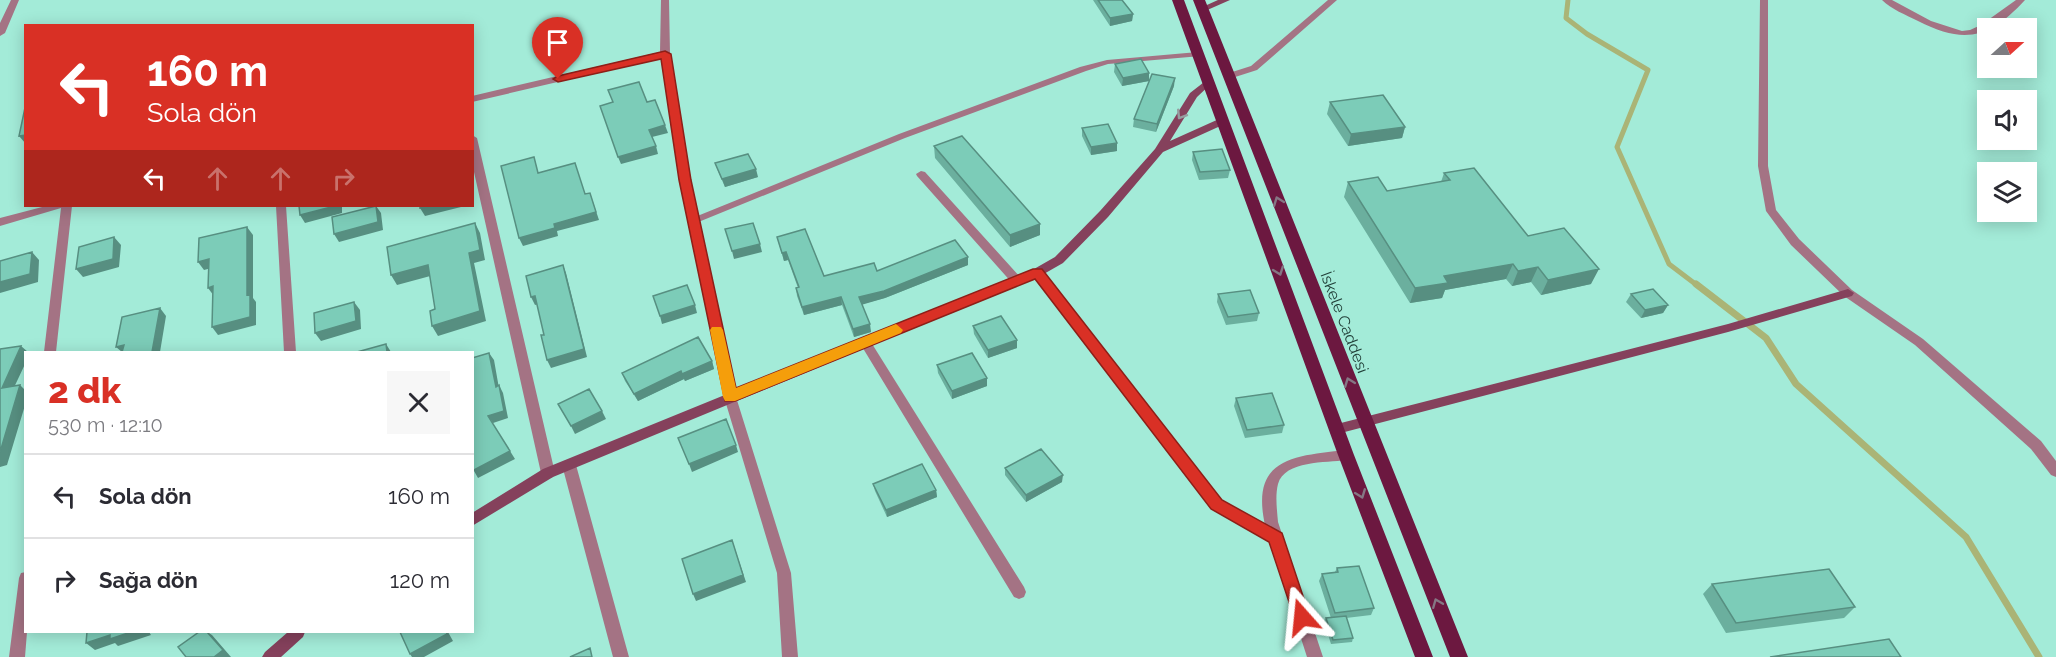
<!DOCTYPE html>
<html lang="tr">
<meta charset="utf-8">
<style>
body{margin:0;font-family:Raleway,sans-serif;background:#f7f7f7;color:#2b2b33;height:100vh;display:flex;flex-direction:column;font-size:22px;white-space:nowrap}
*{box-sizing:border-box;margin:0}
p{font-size:20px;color:#7c7c81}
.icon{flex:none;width:33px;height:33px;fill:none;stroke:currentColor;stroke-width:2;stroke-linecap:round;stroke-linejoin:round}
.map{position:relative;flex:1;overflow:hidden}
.side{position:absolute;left:24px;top:351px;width:450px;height:282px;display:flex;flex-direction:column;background:#fff;border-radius:0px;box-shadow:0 3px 15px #0003}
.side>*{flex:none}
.guide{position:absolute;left:24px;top:24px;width:450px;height:183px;border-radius:0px;box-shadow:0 3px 15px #0003;background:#d93025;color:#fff;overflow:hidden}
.needle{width:39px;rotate:69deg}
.fabs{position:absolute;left:1977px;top:18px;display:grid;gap:12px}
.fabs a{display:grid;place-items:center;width:60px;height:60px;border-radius:0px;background:#fff;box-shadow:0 3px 15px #0003;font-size:30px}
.pin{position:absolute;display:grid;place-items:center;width:51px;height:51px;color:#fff;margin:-62px -26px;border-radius:50% 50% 50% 0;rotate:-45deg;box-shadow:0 0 6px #0007}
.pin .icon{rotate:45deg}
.me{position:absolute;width:66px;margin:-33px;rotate:342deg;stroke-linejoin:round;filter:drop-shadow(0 0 4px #0008)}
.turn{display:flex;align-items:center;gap:21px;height:126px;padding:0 24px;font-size:27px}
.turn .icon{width:78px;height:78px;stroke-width:2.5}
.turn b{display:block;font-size:42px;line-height:51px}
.lanes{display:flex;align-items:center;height:57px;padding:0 24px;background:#0003;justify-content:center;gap:30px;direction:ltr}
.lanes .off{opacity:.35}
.round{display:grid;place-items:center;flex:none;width:63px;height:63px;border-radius:0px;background:#f7f7f7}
.summary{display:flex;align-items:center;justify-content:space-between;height:102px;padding:0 24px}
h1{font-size:36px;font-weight:800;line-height:45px;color:#d93025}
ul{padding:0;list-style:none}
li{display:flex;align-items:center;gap:18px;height:84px;padding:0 24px;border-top:2px solid #e1e1e2}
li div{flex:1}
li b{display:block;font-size:22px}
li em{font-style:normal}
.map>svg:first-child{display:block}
</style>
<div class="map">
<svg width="2056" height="657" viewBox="0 0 2056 657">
<rect width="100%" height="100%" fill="#a3ebd8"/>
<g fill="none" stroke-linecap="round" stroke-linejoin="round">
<path stroke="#aab476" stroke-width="5" d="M1568,0L1566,18L1587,34L1648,70L1617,147L1669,264L1698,286"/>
<path stroke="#aab476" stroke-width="7" d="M1696,284L1766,338L1796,384L1966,537L2039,657"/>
<path fill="#a47384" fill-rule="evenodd" d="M1198,52H1201V56L1108,64L1086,71L905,138L696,223H690L688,221L690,219L899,134L1080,67L1107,60Z"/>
<path fill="#a47384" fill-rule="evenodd" d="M11,0H19L5,33L0,36V23Z
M661,0H669L670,54L690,180L736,397L791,573L798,657H782L777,573L724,397L680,180L661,58L472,102V96L660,52Z
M1328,0H1337L1257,70L1232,78H1226V74L1251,66Z
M1760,0H1768V166L1776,210L1799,239L1852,290L1923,339L2041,441L2056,461V477L2051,475L2031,449L1915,345L1844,296L1791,245L1766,211L1758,166Z
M1882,0H1892L1931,21L1962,31L1970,30L1981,25L2016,0H2025C1990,38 1965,45 1918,21C1906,15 1891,9 1882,0Z
M472,135L477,138L555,473L553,477L548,479L543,477L541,473L472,163Z
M921,171L925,172L1021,278L1023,281L1021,284H1013L917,176L916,174Z
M46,206H72L56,352H44L61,208L0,226V218Z
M276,206H286L296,352H284Z
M1038,268L1042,269L1222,501L1265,525C1250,457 1295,456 1346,450L1351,451L1353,455L1351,459L1346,460C1326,463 1285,460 1278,484C1275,496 1277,510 1278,522L1323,657H1307L1270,542L1212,509L1034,275L1032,272Z
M865,337L869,339L1024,587L1026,592L1024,597L1019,599L1014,597L861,345L859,342L861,339Z
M569,460L574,461L576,465L629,657H613L562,465L564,461Z
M26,572V632H27L25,657H9L19,578L21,573Z"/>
<path fill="#85415c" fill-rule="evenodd" d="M1218,0H1230L1205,11H1199L1198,9Z
M1208,79L1213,82L1197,97L1170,141L1219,119H1227V123L1163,152L1108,217L1063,263L1042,275L553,477L472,526V513L543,469L1034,269L1055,257L1100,211L1155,149L1190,93Z
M1848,289L1854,293L1852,296L1728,332L1337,434L1332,433L1331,429L1332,425L1337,424L1728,324Z
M288,632H305L303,637L281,657H262L265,652Z"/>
<path fill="#6c1840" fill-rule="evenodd" d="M1172,0H1184L1354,455L1433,657H1415L1338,455Z
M1193,0H1205L1468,657H1450Z"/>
</g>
<path fill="#6baf9e" d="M1093,0H1122L1133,14L1132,21L1110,26Z
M1115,64L1149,73V81L1122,86L1114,72Z
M1174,86L1156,132L1133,127L1134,119Z
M1330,102L1405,127L1402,138L1348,146L1327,114Z
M1082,128L1117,151L1091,155L1082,136Z
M934,146L1040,224V235L1010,247L935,158Z
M1193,152L1230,170L1228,178L1199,180L1192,160Z
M715,163L758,177L725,187L718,171Z
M1444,173L1528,236L1591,284L1541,295L1531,282L1512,286L1506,279L1445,290L1442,298L1410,303L1344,197L1348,182L1387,191L1441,182Z
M777,237L824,276L877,271L968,257V265L885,298L862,304L871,332L854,337L842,305L804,315L797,296L796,288H798L788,260L784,261Z
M1218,294L1259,313L1257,321L1226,325L1217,302Z
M1631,294L1668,305L1663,313L1641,318L1626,302Z
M973,326L1017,348L988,358L974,334Z
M712,361L714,369L685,381L684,379L638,401L625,381L622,373Z
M937,365L987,378V386L952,399L938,373Z
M1236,398L1284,425L1282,433L1245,438L1234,406Z
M1005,468L1062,482L1026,502L1005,475Z
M873,484L936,490L937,497L887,517L875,491Z
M1337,568L1374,608L1371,615L1346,618L1353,638L1352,642L1331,644L1324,622L1326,618H1331L1319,581L1322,574L1335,572Z
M1712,584L1855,607L1844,618L1726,633L1703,594Z"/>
<path fill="#578f81" d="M1133,14L1132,21L1110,26V18Z
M1149,73V81L1122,86L1123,78Z
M1175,78L1174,86L1156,132L1157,124Z
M665,125L668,133L652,137L649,130Z
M1405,127L1402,138L1348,146L1351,134Z
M26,135V144L19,136Z
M1117,143V151L1091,155V147Z
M656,146L658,154L621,164L618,157Z
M756,169L758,177L725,187L722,179Z
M590,193L599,220L557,231L558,236L523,246L519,238L554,224Z
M335,206H342V213L305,223L300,215Z
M376,206L381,213L383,230L339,242L334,234Z
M431,206H465L425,216L420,208Z
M475,223L480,233L485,260L474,263L486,321L438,336L432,326L469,253Z
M1040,224V235L1010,247V235Z
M247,227L253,235V298L256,302V325L218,335L212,327L247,295Z
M114,237L121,245L119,267L83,277L76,269Z
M760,244L762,252L734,259L732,251Z
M32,252L39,260L38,282L0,293V282Z
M786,252L788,260L784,261L782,253Z
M968,257V265L885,298L861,305L859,297Z
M209,259L215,267L204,270L198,262Z
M1513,264L1506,279L1445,290L1442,298L1410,303L1415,288L1444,276Z
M428,265L434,275L397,285L391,275Z
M563,265L566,273L587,357L551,368L547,360Z
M1538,267L1531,282L1512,286L1518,271Z
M1599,269L1591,284L1541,295L1548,280Z
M213,286L214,296L208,288Z
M535,296L539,304L535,305L531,297Z
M841,297L842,305L804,315L802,307Z
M354,302L360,310L361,329L321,341L315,333Z
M695,305L697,313L662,324L660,316Z
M1668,305L1663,313L1641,318L1645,310Z
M160,308L166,316L160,352H152Z
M870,324L871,332L854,337L853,329Z
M1017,340V348L988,358V350Z
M386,344L391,352H387Z
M124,345L131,352H122L116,347Z
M21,346L28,352H26V362L10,396L2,388Z
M489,353L494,360L500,394L496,387Z
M712,361L714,369L685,381L682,374Z
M681,371L684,379L638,401L634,394Z
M987,378V386L952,399V391Z
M20,385L26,391V402L7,465L0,467V452Z
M499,385L503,393L508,418L493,423L488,416Z
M602,411L606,419L575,434L571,426Z
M736,445L738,452L692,472L689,464Z
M510,451L515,459L478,478L474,471L472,472V468Z
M1063,475L1062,482L1026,502V495Z
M936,490L937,497L887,517L886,510Z
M732,540L746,582L696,601L693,594Z
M131,632H149L151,635L118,646L115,643L95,650L86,643L110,635Z
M207,632L212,635L231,657H214Z
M446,632H448L453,641L424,657H412L410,654Z"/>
<path fill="#7cccb8" stroke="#578f81" stroke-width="1.5" d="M1098,0H1122L1133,14L1110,18Z
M1141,59L1149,73L1123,78L1115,64Z
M1152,74L1175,78L1157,124L1134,119Z
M639,82L647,102L655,100L665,125L649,130L656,146L618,157L600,106L613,102L608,90Z
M1383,95L1405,127L1351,134L1330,102Z
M26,103V135L19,136Z
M1108,124L1117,143L1091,147L1082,128Z
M962,136L1040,224L1010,235L934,146Z
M1222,149L1230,170L1200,172L1193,152Z
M748,154L756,169L722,179L715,163Z
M534,157L538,173L575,163L585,194L590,193L596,212L554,224L555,228L519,238L501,166Z
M1474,168L1528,236L1564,228L1599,269L1548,280L1538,267L1518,271L1513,264L1444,276L1448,283L1415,288L1348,182L1378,177L1387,191L1450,180L1444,173Z
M299,206H335L300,215Z
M376,206L378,222L334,234L332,217Z
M420,206H431L420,208Z
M475,223L480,250L469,253L480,311L432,326L430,311L435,309L428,265L391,275L387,247Z
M753,223L760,244L732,251L725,229Z
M247,227V295L250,294V317L212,327L213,286L208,288L209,259L198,262L199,238Z
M805,229L824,276L874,263L877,271L955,240L968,257L884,291L859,297L870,324L853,329L841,297L802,307L796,288L799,287L786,252L782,253L777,237Z
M114,237L113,259L76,269L79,247Z
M32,252L30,274L0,282V261Z
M563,265L584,349L547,360L541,335H544L535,296L531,297L526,276Z
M687,285L695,305L660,316L653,296Z
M1653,289L1668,305L1645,310L1631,294Z
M1250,290L1259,313L1228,317L1218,294Z
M354,302L356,321L315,333L314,313Z
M160,308L152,352H122L124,345L116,347L122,317Z
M1001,316L1017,340L988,350L973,326Z
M698,337L712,361L682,374L681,371L634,394L622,373Z
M386,344L387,352H357Z
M21,346L2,388L20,385L0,452V349Z
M489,353L496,387L499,385L504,411L488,416L510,451L474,470L472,468V358Z
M972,353L987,378L952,391L937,365Z
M589,389L602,411L571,426L558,404Z
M1272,393L1284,425L1247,430L1236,398Z
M726,419L736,445L689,464L678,438Z
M1041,449L1063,475L1026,495L1005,468Z
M922,464L936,490L886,510L873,484Z
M732,540L743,575L693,594L682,559Z
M1359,566L1374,608L1335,613L1322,574L1338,572L1337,568Z
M1829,569L1855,607L1736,623L1712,584Z
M1346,616L1353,638L1333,640L1326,618Z
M87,632H131L110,639V635L86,643Z
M199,632H207L223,650L214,657H186L178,647Z
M400,632H446L447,634L410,654Z
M1889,639L1901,657H1770Z
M590,648L592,657H570Z"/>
<defs><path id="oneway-chevron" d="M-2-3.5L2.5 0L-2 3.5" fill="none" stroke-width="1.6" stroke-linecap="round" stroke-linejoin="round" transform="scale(1.5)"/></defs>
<use stroke="#969ea0" href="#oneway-chevron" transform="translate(1181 115) rotate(122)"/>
<g stroke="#857784">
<use href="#oneway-chevron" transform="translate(1278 201) rotate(-111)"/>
<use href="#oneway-chevron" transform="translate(1279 271) rotate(70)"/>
<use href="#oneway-chevron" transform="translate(1349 382) rotate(-111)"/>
<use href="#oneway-chevron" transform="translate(1361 494) rotate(69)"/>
<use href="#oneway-chevron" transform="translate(1437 603) rotate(-112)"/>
</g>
<path fill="#d93025" stroke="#8d1f18" stroke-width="1.5" d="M665,51L671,54L691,180L736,388L1033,269H1042L1222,500L1282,533L1310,617L1308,623L1302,625L1296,623L1269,542L1211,509L1035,279L735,401H725L679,180L661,59L558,82L553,79L558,76Z"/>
<path fill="#f59e0b" d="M896,324L903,330L901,333L735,401H725L723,397L710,330L712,327H721L723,330L736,388Z"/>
<g text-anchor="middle" stroke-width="5" stroke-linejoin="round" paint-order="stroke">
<g font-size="16" fill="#213f38" stroke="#a3ebd8">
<text transform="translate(1345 322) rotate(69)" y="6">İskele Caddesi</text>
</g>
</g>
</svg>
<div class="fabs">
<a><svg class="needle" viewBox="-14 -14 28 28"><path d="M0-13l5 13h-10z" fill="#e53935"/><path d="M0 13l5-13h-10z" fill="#7c7c81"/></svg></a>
<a><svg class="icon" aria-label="sound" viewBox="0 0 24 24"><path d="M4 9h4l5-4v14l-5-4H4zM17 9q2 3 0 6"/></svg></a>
<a><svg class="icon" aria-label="layers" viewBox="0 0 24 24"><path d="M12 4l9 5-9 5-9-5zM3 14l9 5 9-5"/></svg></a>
</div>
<div class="pin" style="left:558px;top:79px;background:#d93025"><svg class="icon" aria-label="arrive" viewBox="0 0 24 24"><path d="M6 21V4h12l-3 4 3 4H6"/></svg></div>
<svg class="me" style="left:1302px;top:617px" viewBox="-20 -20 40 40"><path d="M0-17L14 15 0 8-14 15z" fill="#d93025" stroke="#fff" stroke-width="4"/></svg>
<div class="guide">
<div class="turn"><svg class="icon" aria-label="left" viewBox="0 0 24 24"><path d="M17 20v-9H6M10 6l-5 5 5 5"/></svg><div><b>160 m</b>Sola dön</div></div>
<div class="lanes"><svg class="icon" aria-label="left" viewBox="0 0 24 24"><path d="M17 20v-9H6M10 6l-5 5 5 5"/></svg><svg class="icon off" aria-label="ahead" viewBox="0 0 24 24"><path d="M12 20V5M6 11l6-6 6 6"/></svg><svg class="icon off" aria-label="ahead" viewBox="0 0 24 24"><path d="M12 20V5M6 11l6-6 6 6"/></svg><svg class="icon off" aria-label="right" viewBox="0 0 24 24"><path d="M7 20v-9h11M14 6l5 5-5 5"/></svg></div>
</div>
<section class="side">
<div class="summary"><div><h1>2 dk</h1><p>530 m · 12:10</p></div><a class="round"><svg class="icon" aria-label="close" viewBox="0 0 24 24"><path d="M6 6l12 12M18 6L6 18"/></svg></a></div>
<ul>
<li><svg class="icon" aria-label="left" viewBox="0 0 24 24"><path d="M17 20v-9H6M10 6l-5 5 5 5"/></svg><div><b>Sola dön</b></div><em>160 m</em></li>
<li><svg class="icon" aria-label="right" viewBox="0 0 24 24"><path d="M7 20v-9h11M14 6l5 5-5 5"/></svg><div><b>Sağa dön</b></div><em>120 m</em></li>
</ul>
</section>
</div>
